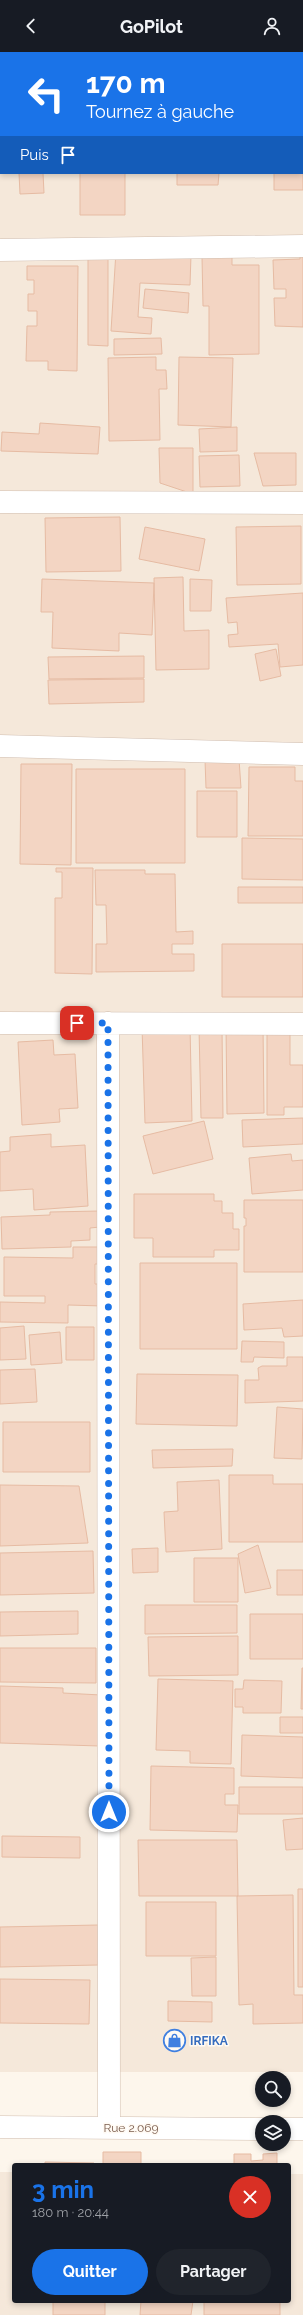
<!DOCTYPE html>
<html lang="fr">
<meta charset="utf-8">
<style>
body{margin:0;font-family:Raleway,sans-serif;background:#20242c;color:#f1f3f6;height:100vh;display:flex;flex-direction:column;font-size:15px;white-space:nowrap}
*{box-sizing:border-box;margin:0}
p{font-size:13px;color:#9ea1a6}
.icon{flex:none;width:22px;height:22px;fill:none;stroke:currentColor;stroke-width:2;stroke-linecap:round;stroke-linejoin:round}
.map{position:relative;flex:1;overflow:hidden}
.drawer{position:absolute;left:12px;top:2111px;width:279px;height:140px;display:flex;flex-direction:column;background:#171b24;border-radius:4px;box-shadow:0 2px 6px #0003}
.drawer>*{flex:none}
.banner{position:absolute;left:0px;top:0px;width:303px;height:122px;box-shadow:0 2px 6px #0003;background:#1a73e8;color:#fff;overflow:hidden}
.controls{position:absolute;left:255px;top:2019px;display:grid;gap:8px}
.controls a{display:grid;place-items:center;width:36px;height:36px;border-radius:50%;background:#171b24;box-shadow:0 2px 6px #0003;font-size:20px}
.pin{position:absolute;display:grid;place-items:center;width:34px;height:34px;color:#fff;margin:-17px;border-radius:8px;box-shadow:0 2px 6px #0006}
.me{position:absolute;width:44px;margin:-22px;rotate:0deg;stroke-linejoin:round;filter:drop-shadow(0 0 3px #0008)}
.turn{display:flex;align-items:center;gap:14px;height:84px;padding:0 20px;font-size:18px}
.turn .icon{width:52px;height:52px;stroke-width:2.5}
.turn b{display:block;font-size:28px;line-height:34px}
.then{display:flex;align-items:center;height:38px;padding:0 20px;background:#0003;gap:8px;font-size:15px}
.round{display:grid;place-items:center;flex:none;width:42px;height:42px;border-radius:21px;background:#20242c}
.headline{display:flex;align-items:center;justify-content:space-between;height:68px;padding:0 20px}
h1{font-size:24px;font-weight:700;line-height:30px;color:#1a73e8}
.action{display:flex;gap:8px;margin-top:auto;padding:8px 20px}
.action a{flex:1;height:46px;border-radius:24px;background:#1a73e8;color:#fff;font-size:16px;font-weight:700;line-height:46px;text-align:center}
.action a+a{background:#20242c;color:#f1f3f6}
header{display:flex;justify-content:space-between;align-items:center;height:52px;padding:0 20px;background:#171b24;font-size:18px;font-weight:700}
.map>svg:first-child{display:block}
</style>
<header><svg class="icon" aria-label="back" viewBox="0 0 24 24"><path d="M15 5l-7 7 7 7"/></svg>GoPilot<svg class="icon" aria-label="person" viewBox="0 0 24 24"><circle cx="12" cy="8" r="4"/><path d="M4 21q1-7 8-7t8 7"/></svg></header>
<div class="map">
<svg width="303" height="2263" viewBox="0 0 303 2263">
<rect width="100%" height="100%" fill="#fdf6ec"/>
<path fill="#f5e8da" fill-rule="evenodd" d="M0,0H303V2020H0ZM1,1H302V121H1Z
M0,2120H14V2249H289V2122H303V2263H0Z"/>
<path fill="#f3d5c3" stroke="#e6bba3" d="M4,0H45L4,1Z
M302,44L303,138H274V121H302Z
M19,121H43L44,141L20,142Z
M80,121H125V163H80Z
M177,121H219L218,133H177Z
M116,199L191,203L190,233L140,231L138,265L152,266L151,282L111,279Z
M300,203H303V275L275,274L274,246H286V237H274L273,208L300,207Z
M88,204H108V294L88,293Z
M202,205H232V213H259V302L209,303V254H203Z
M27,214H78L77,319L48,318V309H26L27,274H37V259H28V242H34V228H27Z
M145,237L189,241L188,261L143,256Z
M161,286L162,302L114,303V287Z
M156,305V318H166L167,337H159L160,388L109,389L108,306Z
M179,305L233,306L231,375L178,373Z
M40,371L100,375L98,402L1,399L2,380L39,382Z
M237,375V399L200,400L199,377Z
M159,396H193V442L160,431Z
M254,401H296V433L263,434Z
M239,403L240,434L200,435L199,404Z
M120,465L121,519L46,520L45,466Z
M301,474V532L237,533L236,475Z
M145,475L205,487L199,519L139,507Z
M183,525L184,579L209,578V617L156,618L154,526Z
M42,527L154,531L152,583L119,581V599L52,596L53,560H41Z
M190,527L212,528L211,559H190Z
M303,541V613L280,615L278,592L229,595L228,583L238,582L237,570L228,571L226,546Z
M276,597L281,624L260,629L255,602Z
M144,604V626L49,627L48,605Z
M144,627V650L49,652L48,628Z
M239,707L241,736H206L205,708Z
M21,712H72L71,813L20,812Z
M249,715H295V729H303V784H248Z
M76,717H185V811H76Z
M197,739H237V785H197Z
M242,786L303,787V828L242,827Z
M56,816H93L92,922L55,921V846H62V820H56Z
M95,818H145V822H175L176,880L193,879V892H172V902H194V919L96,920V892H107L106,853H96Z
M238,835H303V851H238Z
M222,892H303V945H222Z
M190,974L192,1069L145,1071L142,975Z
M226,974H263L264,1061L227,1062Z
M199,976H222L223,1066H201Z
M267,976H290V1013H303V1055H284V1063H267Z
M53,988L54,1003L75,1002L78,1056L59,1057L60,1070L22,1073L18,990Z
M303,1066V1092L243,1095L242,1068Z
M204,1069L213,1107L153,1122L143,1084Z
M51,1082V1095L85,1093L88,1154L34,1158L33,1137L0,1139V1100L10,1099V1085Z
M291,1102L292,1109L303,1108V1138L252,1142L249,1106Z
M134,1142H214V1149H222V1161H233V1177H239V1198H214V1205H153V1186H134Z
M244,1148H303V1220H244V1174H246V1166H244Z
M99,1159L100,1175L90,1176V1188L71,1189V1195L2,1197L1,1165L50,1163V1160Z
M73,1195H104V1212H95V1232H104L103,1254L68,1253V1271L0,1270V1250L45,1251V1244H4V1205L73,1206Z
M140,1211H237V1297H140Z
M303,1248V1284L284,1285L282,1276L244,1278L243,1252Z
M24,1274L26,1307L0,1308V1276Z
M66,1275H94V1308H66Z
M60,1280L62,1311L31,1313L29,1283Z
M242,1289L284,1290V1306L254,1305L253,1310H241Z
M287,1305H303V1349L245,1351V1328H259L258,1316L262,1314H287Z
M35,1317L37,1350L0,1352V1318Z
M137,1322L238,1323L237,1374L136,1372Z
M277,1355L303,1357L302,1407L274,1406Z
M3,1370H90V1420H3Z
M233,1397L232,1414L153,1416L152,1398Z
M229,1423H273V1432H303V1490H229Z
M219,1428L222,1497L166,1500L164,1460L178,1459L177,1430Z
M0,1433L79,1434L88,1491L0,1494Z
M258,1493L271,1536L245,1541L238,1502Z
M158,1496V1520L133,1521L132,1497Z
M93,1499L94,1541L0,1543V1501Z
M194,1506H238V1550H194Z
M277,1518H303V1543H277Z
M145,1553H237V1581L145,1582Z
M78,1559V1582L0,1584V1560Z
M250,1562H303V1607H250Z
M238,1584V1623L149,1624L148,1585Z
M0,1596H96V1631L0,1630Z
M302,1616H303V1657H301Z
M158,1627L233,1629L231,1712L190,1711V1699L156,1698Z
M244,1628L282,1629L281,1661H243V1655H235V1637H243Z
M0,1634L63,1636V1641L101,1643L100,1694L0,1691Z
M280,1665H303V1681H280Z
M242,1683L303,1685V1726L241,1724Z
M151,1714L234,1716V1742H225V1753H238L237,1780L150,1778Z
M239,1735H303V1762H239Z
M303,1766V1797L286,1798L283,1768Z
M2,1784L80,1785V1806L2,1805Z
M138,1788H237L238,1844H139Z
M298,1837H303V1935H298Z
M293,1843L294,1943H303V1971L253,1972V1952L239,1953L237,1844Z
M146,1850H216V1904H146Z
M98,1873V1913L0,1915V1875Z
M216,1905V1944H192L191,1906Z
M0,1927L90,1928L89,1972L0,1971Z
M168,1949L212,1950V1970L168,1969Z
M103,2100H141V2113H103Z
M277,2101V2113H226H234V2102H251V2109L263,2108V2102Z
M45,2110L94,2111V2113H45Z
M224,2112V2113H167Z
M53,2249H105V2263H53Z
M141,2249H193L191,2263H140Z
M204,2249H280V2263H204Z"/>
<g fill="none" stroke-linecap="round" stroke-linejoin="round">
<defs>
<path id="minor" d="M0,198L303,194
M0,450L303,451
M0,694L303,702
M0,971L303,972
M108,971L109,2076
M0,2075L262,2077
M284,2077H303"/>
</defs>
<use href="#minor" stroke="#d1beb0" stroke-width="23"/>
<use href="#minor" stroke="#fff" stroke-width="22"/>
</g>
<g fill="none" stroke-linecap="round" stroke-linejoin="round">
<path stroke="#1a73e8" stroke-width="7" stroke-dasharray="0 12.6" d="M77,971H108L109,1760"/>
</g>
<defs>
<symbol id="shop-ring" viewBox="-11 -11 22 22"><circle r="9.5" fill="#fffaf3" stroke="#3f7fe0" stroke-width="1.5"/><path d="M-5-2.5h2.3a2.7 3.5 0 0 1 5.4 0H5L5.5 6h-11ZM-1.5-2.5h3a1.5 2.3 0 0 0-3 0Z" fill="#3f7fe0"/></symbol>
</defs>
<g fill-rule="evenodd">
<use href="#shop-ring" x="162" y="1976" width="25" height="25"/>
</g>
<g text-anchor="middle" stroke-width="3" stroke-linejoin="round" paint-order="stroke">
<g font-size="12" font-weight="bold" fill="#366cbe" stroke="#fffaf3" text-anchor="start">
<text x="190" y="1993">IRFIKA</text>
</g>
<g font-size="12" fill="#7a5c4d" stroke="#fffaf3">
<text x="131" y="2080">Rue 2.069</text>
</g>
</g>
</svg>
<div class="controls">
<a><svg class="icon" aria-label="search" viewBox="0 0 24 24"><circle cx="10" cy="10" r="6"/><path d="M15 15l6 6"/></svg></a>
<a><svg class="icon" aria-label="layers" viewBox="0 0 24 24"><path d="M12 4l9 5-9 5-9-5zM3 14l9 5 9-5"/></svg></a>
</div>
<div class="pin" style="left:77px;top:971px;background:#d93025"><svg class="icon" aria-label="arrive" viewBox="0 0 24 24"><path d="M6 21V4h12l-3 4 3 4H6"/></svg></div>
<svg class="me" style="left:109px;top:1760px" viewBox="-20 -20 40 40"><circle r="17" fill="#1a73e8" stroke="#fff" stroke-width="3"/><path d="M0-11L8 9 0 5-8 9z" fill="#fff"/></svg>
<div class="banner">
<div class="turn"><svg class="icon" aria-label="left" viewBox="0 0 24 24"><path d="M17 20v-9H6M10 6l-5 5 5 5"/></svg><div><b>170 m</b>Tournez à gauche</div></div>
<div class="then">Puis<svg class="icon" aria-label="arrive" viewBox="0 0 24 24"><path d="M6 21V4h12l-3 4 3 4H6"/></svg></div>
</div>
<section class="drawer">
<div class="headline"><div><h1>3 min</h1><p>180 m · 20:44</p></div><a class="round" style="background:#d93025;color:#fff"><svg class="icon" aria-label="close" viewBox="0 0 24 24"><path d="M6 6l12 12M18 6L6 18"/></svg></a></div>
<div class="action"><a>Quitter</a><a>Partager</a></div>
</section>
</div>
